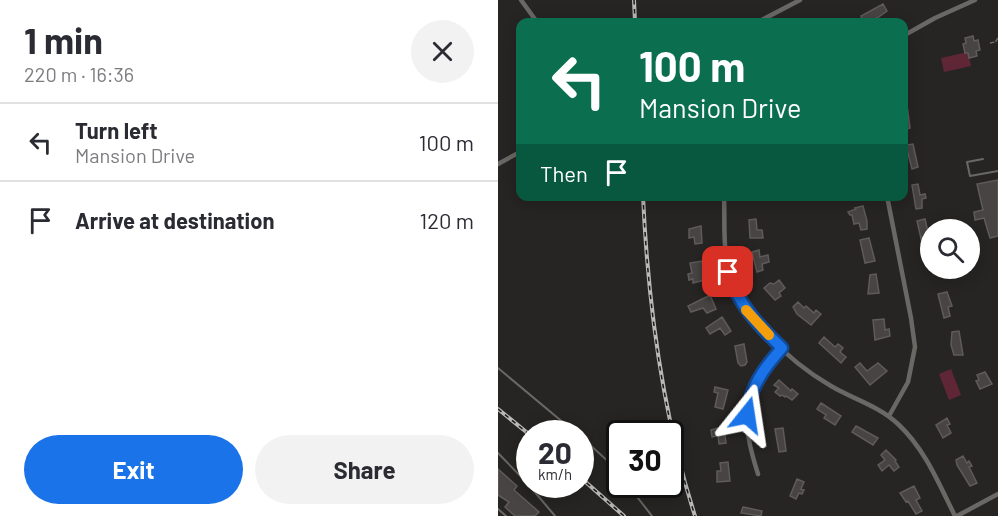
<!DOCTYPE html>
<meta charset="utf-8">
<style>
body{margin:0;font-family:Barlow,sans-serif;background:#f2f2f3;color:#2b2b33;height:100vh;display:flex;flex-direction:column;font-size:22px;white-space:nowrap}
*{box-sizing:border-box;margin:0}
p{font-size:20px;color:#7c7c81}
.icon{flex:none;width:33px;height:33px;fill:none;stroke:currentColor;stroke-width:2;stroke-linecap:round;stroke-linejoin:round}
.map{position:relative;flex:1;overflow:hidden}
.sheet{display:flex;flex-direction:column;background:#fff;width:498px}
.sheet>*{flex:none}
.hud{position:absolute;left:18px;top:18px;width:392px;height:183px;border-radius:12px;box-shadow:0 3px 15px #0003;background:#0b6e4f;color:#fff;overflow:hidden}
.tools{position:absolute;left:422px;top:219px;display:grid;gap:12px}
.tools a{display:grid;place-items:center;width:60px;height:60px;border-radius:50%;background:#fff;box-shadow:0 3px 15px #0003;font-size:30px}
.speed{position:absolute;left:18px;top:420px;display:flex;gap:12px;font-size:30px;font-weight:700;text-align:center}
.speed>*{display:grid;place-content:center;width:78px;height:78px;border-radius:50%;background:#fff;box-shadow:0 3px 15px #0003;line-height:1}
.speed small{font-size:15px;font-weight:400}
.speed .limit{border:3px solid #111;border-radius:9px;background:#fff;color:#111}
.pin{position:absolute;display:grid;place-items:center;width:51px;height:51px;color:#fff;margin:-26px;border-radius:12px;box-shadow:0 3px 9px #0006}
.me{position:absolute;width:66px;margin:-33px;rotate:15deg;stroke-linejoin:round;filter:drop-shadow(0 0 4px #0008)}
.turn{display:flex;align-items:center;gap:21px;height:126px;padding:0 24px;font-size:27px}
.turn .icon{width:78px;height:78px;stroke-width:2.5}
.turn b{display:block;font-size:42px;line-height:51px}
.then{display:flex;align-items:center;height:57px;padding:0 24px;background:#0003;gap:12px;font-size:22px}
.round{display:grid;place-items:center;flex:none;width:63px;height:63px;border-radius:32px;background:#f2f2f3}
.head{display:flex;align-items:center;justify-content:space-between;height:102px;padding:0 24px}
h1{font-size:36px;font-weight:700;line-height:45px}
.primary-button{display:flex;gap:12px;margin-top:auto;padding:12px 24px}
.primary-button a{flex:1;height:69px;border-radius:36px;background:#1a73e8;color:#fff;font-size:24px;font-weight:700;line-height:69px;text-align:center}
.primary-button a+a{background:#f2f2f3;color:#2b2b33}
ul{padding:0;list-style:none}
li{display:flex;align-items:center;gap:18px;height:78px;padding:0 24px;border-top:2px solid #e1e1e2}
li div{flex:1}
li b{display:block;font-size:22px}
li em{font-style:normal}
main{display:flex;flex:1;min-height:0}
.map>svg:first-child{display:block}
</style>
<main>
<section class="sheet">
<div class="head"><div><h1>1 min</h1><p>220 m · 16:36</p></div><a class="round"><svg class="icon" aria-label="close" viewBox="0 0 24 24"><path d="M6 6l12 12M18 6L6 18"/></svg></a></div>
<ul>
<li><svg class="icon" aria-label="left" viewBox="0 0 24 24"><path d="M17 20v-9H6M10 6l-5 5 5 5"/></svg><div><b>Turn left</b><p>Mansion Drive</p></div><em>100 m</em></li>
<li><svg class="icon" aria-label="arrive" viewBox="0 0 24 24"><path d="M6 21V4h12l-3 4 3 4H6"/></svg><div><b>Arrive at destination</b></div><em>120 m</em></li>
</ul>
<div class="primary-button"><a>Exit</a><a>Share</a></div>
</section>
<div class="map">
<svg width="500" height="516" viewBox="0 0 500 516">
<rect width="100%" height="100%" fill="#272523"/>
<path fill="#5f2736" d="M470,52L473,66L446,72L443,58Z
M453,369L463,395L451,400L441,374Z"/>
<path fill="#474443" stroke="#5e5b5a" stroke-width="1.5" d="M385,4L389,11L379,18L366,22L363,16Z
M475,36L476,41L480,40L482,50L478,51L479,56L471,58L470,53H467L465,44L468,43L467,38Z
M409,105L412,128L405,130V106Z
M415,144L420,167L414,169L408,145Z
M500,180V236L492,238L486,218L477,220L476,212L485,210L479,184Z
M420,184L422,195L427,194L428,198L424,199V208L418,209L414,185Z
M365,206L369,221V229L363,230L361,223L356,224L354,215H352L350,212L358,209L357,208Z
M258,219L259,230H264L265,238H252L251,220Z
M427,219L432,241L424,243L419,221Z
M203,226L204,243L197,244L196,237L191,238V229Z
M371,238L377,261L367,263L362,240Z
M261,250L262,257L270,255L271,262L264,264L265,270L259,272L254,252Z
M204,261L207,280L195,283V279L191,280L190,274L194,273L192,263Z
M378,274L381,293L370,294L372,275Z
M281,280L287,288L281,293L283,296L277,300L266,288L272,283L276,284Z
M449,292L454,306L450,307L452,316L446,318L440,294Z
M212,295L218,309L209,313L205,308L193,312L190,306Z
M300,302L306,308L308,306L316,313L318,310L323,314L313,325L299,314L295,307Z
M224,317L233,331L227,335L222,328L212,334L208,328Z
M386,319L387,330L391,329L392,336L377,340L375,320Z
M461,331L465,355H456L453,345L454,332Z
M326,337L337,347L340,344L345,348L342,352L348,357L343,363L321,343Z
M246,344L249,362L247,365L243,366L240,363L237,346Z
M362,363L369,371L380,363L389,371L372,385L357,367Z
M487,372L494,384L482,389L478,381L481,380L479,375Z
M281,380L293,391L294,389L300,394L294,400L288,396L287,397L284,395L282,396L277,392L281,388L276,385Z
M217,387L230,390L225,409L217,407L220,393L216,392Z
M323,403L343,416L337,425L326,418L328,415L319,409Z
M449,418L452,424L449,425L453,433L445,438L438,425Z
M226,426L228,443L221,444L220,436L214,437L213,430Z
M358,426L380,438L375,445L354,432Z
M285,428L288,451L281,452L277,429Z
M388,450L398,460L397,461L401,467L396,471L391,465L384,471L380,465L387,460L383,455Z
M465,456L469,463L471,461L474,466L471,467L479,483L472,486L459,465L458,460Z
M230,462L232,481L219,482V471H223L222,463Z
M0,469L19,486L16,490L41,512L37,516H17L7,507L11,502L0,495Z
M299,479L306,482L303,489L306,490L304,494L301,493L298,499L292,496Z
M416,486L422,498L418,500L424,511L418,514L410,501L408,502L402,493Z
M245,507L264,511L263,516L243,513Z"/>
<g fill="none" stroke-linecap="round" stroke-linejoin="round">
<path stroke="#706e6c" stroke-width="1.5" stroke-dasharray="4.5 3" stroke-linecap="butt" d="M500,38L498,41L500,44
M492,43L497,42"/>
<path stroke="#6a6865" stroke-width="2" d="M485,159L469,162L472,176L500,171
M0,368L79,434
M82,436L122,472
M0,453L30,484L57,516
M129,484L154,516
M0,509L8,516"/>
<path stroke="#6a6865" stroke-width="4.5" d="M23,0L39,22
M260,22L302,0
M405,36L437,18L477,0
M0,164L22,152
M226,196C227,219 225,242 229,265C237,312 293,363 333,386C355,399 381,406 400,424C427,449 441,484 457,516
M389,196L413,318L417,347L410,382L391,416
M260,474C242,418 244,393 284,348
M459,516L500,494"/>
<defs>
<path id="rail" d="M136,0L137,22
M145,196C150,304 164,413 197,516
M0,409L32,435
M82,477L126,516"/>
</defs>
<use href="#rail" stroke="#bbb9b8" stroke-width="4"/>
<use href="#rail" stroke="#1e1c1a" stroke-width="1.5" stroke-dasharray="4.5" stroke-linecap="butt"/>
</g>
<g fill="none" stroke-linecap="round" stroke-linejoin="round">
<defs>
<path id="route" d="M230,272C240,304 260,325 284,348C266,368 252,387 249,415"/>
</defs>
<use href="#route" stroke="#114b97" stroke-width="15"/>
<use href="#route" stroke="#1a73e8" stroke-width="10"/>
<path stroke="#f59e0b" stroke-width="10" d="M248,310L271,335"/>
</g>
</svg>
<div class="tools">
<a><svg class="icon" aria-label="search" viewBox="0 0 24 24"><circle cx="10" cy="10" r="6"/><path d="M15 15l6 6"/></svg></a>
</div>
<div class="speed"><div>20<small>km/h</small></div><div class="limit">30</div></div>
<div class="pin" style="left:230px;top:272px;background:#d93025"><svg class="icon" aria-label="arrive" viewBox="0 0 24 24"><path d="M6 21V4h12l-3 4 3 4H6"/></svg></div>
<svg class="me" style="left:249px;top:415px" viewBox="-20 -20 40 40"><path d="M0-17L14 15 0 8-14 15z" fill="#1a73e8" stroke="#fff" stroke-width="4"/></svg>
<div class="hud">
<div class="turn"><svg class="icon" aria-label="left" viewBox="0 0 24 24"><path d="M17 20v-9H6M10 6l-5 5 5 5"/></svg><div><b>100 m</b>Mansion Drive</div></div>
<div class="then">Then<svg class="icon" aria-label="arrive" viewBox="0 0 24 24"><path d="M6 21V4h12l-3 4 3 4H6"/></svg></div>
</div>
</div>
</main>
